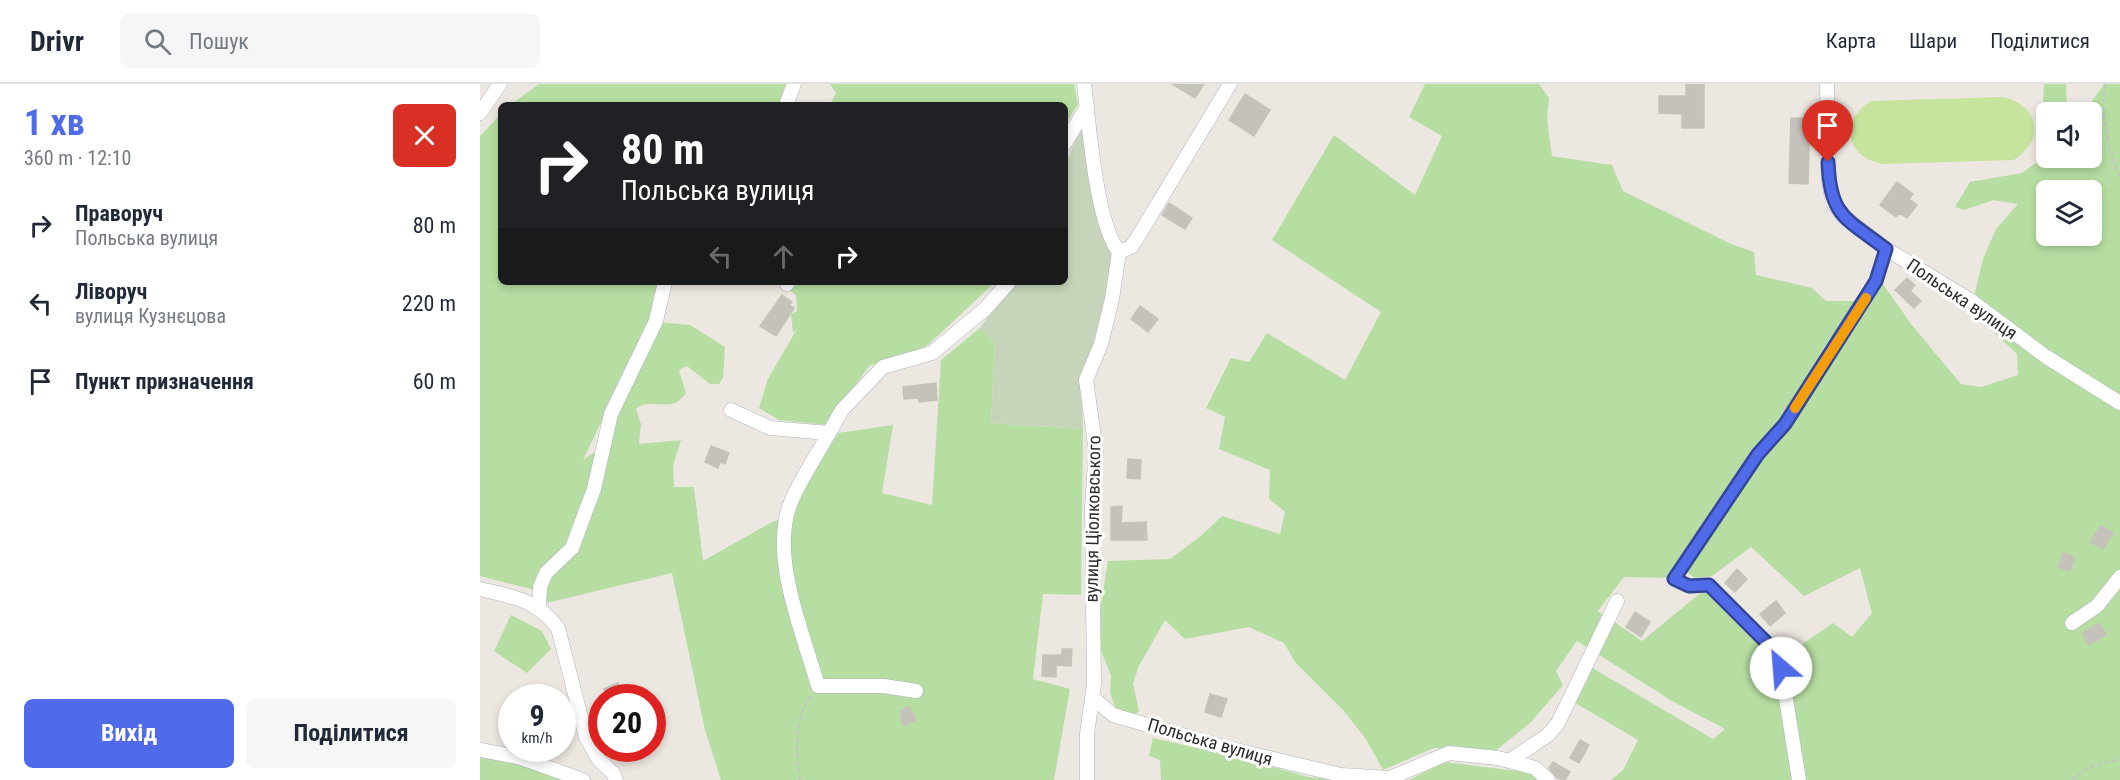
<!DOCTYPE html>
<html lang="uk">
<meta charset="utf-8">
<style>
body{margin:0;font-family:"Roboto Condensed",sans-serif;background:#f6f6f7;color:#1f2937;height:100vh;display:flex;flex-direction:column;font-size:22px;white-space:nowrap}
*{box-sizing:border-box;margin:0}
p{font-size:20px;color:#747a83}
.icon{flex:none;width:33px;height:33px;fill:none;stroke:currentColor;stroke-width:2;stroke-linecap:round;stroke-linejoin:round}
.map{position:relative;flex:1;overflow:hidden}
.panel{display:flex;flex-direction:column;background:#fff;width:480px}
.panel>*{flex:none}
.guide{position:absolute;left:18px;top:18px;width:570px;height:183px;border-radius:9px;box-shadow:0 3px 9px #0003;background:#202124;color:#fff;overflow:hidden}
.buttons{position:absolute;left:1556px;top:18px;display:grid;gap:12px}
.buttons a{display:grid;place-items:center;width:66px;height:66px;border-radius:9px;background:#fff;box-shadow:0 3px 9px #0003;font-size:30px}
.speed{position:absolute;left:18px;top:600px;display:flex;gap:12px;font-size:30px;font-weight:700;text-align:center}
.speed>*{display:grid;place-content:center;width:78px;height:78px;border-radius:50%;background:#fff;box-shadow:0 3px 9px #0003;line-height:1}
.speed small{font-size:15px;font-weight:400}
.speed .limit{border:9px solid #d22;background:#fff;color:#111}
.pin{position:absolute;display:grid;place-items:center;width:51px;height:51px;color:#fff;margin:-62px -26px;border-radius:50% 50% 50% 0;rotate:-45deg;box-shadow:0 0 6px #0007}
.pin .icon{rotate:45deg}
.me{position:absolute;width:66px;margin:-33px;rotate:333deg;stroke-linejoin:round;filter:drop-shadow(0 0 4px #0008)}
.turn{display:flex;align-items:center;gap:21px;height:126px;padding:0 24px;font-size:27px}
.turn .icon{width:78px;height:78px;stroke-width:2.5}
.turn b{display:block;font-size:42px;line-height:51px}
.lanes{display:flex;align-items:center;height:57px;padding:0 24px;background:#0003;justify-content:center;gap:30px;direction:ltr}
.lanes .off{opacity:.35}
.round{display:grid;place-items:center;flex:none;width:63px;height:63px;border-radius:9px;background:#f6f6f7}
.overview{display:flex;align-items:center;justify-content:space-between;height:102px;padding:0 24px}
h1{font-size:36px;font-weight:700;line-height:45px;color:#4f6bea}
.button{display:flex;gap:12px;margin-top:auto;padding:12px 24px}
.button a{flex:1;height:69px;border-radius:9px;background:#4f6bea;color:#fff;font-size:24px;font-weight:700;line-height:69px;text-align:center}
.button a+a{background:#f6f6f7;color:#1f2937}
ul{padding:0;list-style:none}
li{display:flex;align-items:center;gap:18px;height:78px;padding:0 24px}
li div{flex:1}
li b{display:block;font-size:22px}
li em{font-style:normal}
header{display:flex;align-items:center;gap:36px;box-sizing:border-box;height:84px;padding:0 30px;background:#fff;border-bottom:2px solid #e0e1e3}
header strong{font-size:28px}
nav{display:flex;gap:33px;margin-inline-start:auto;font-size:21px}
.search{width:420px;height:54px;background:#f6f6f7;display:flex;align-items:center;gap:15px;box-sizing:border-box;padding:0 21px;border-radius:9px;color:#747a83;font-size:22px}
main{display:flex;flex:1;min-height:0}
.map>svg:first-child{display:block}
</style>
<header>
<strong>Drivr</strong>
<div class="search"><svg class="icon" aria-label="search" viewBox="0 0 24 24"><circle cx="10" cy="10" r="6"/><path d="M15 15l6 6"/></svg>Пошук</div>
<nav><a>Карта</a><a>Шари</a><a>Поділитися</a></nav>
</header>
<main>
<section class="panel">
<div class="overview"><div><h1>1 хв</h1><p>360 m · 12:10</p></div><a class="round" style="background:#d93025;color:#fff"><svg class="icon" aria-label="close" viewBox="0 0 24 24"><path d="M6 6l12 12M18 6L6 18"/></svg></a></div>
<ul>
<li><svg class="icon" aria-label="right" viewBox="0 0 24 24"><path d="M7 20v-9h11M14 6l5 5-5 5"/></svg><div><b>Праворуч</b><p>Польська вулиця</p></div><em>80 m</em></li>
<li><svg class="icon" aria-label="left" viewBox="0 0 24 24"><path d="M17 20v-9H6M10 6l-5 5 5 5"/></svg><div><b>Ліворуч</b><p>вулиця Кузнєцова</p></div><em>220 m</em></li>
<li><svg class="icon" aria-label="arrive" viewBox="0 0 24 24"><path d="M6 21V4h12l-3 4 3 4H6"/></svg><div><b>Пункт призначення</b></div><em>60 m</em></li>
</ul>
<div class="button"><a>Вихід</a><a>Поділитися</a></div>
</section>
<div class="map">
<svg width="1640" height="696" viewBox="0 0 1640 696">
<rect width="100%" height="100%" fill="#ece7e0"/>
<path fill="#b6dea2" fill-rule="evenodd" d="M59,0H306L303,8L316,21H30Z
M350,0H594L598,20L585,41V21H350L356,9Z
M945,0H1059L1069,14L1067,35L1072,72L1132,81L1143,107L1251,160L1274,168L1276,191L1332,204L1346,217H1378L1344,263L1300,338L1272,365L1188,494L1144,493L1118,527L1162,557L1224,506L1293,572V586L1311,590L1308,570L1353,539L1372,553L1392,529L1380,484L1324,512L1271,463L1232,492L1215,494L1205,487L1284,374L1317,335L1403,200L1431,240L1481,300L1501,303L1538,291L1537,270L1500,235L1495,208L1503,175L1516,145L1538,120L1513,116L1484,126L1475,123L1490,98L1542,89L1560,76L1564,0H1586L1587,28H1566V74H1611V28H1604L1624,0H1640V696H1131L1143,686L1158,656L1092,617L1109,582L1233,655L1245,645L1192,617L1097,557L1076,587L1083,601L1050,639L1015,667L954,664L903,686L886,655L863,626L815,578L804,559L769,543L705,555L685,536L659,582L653,599L659,627L655,631L637,628L630,609L631,591L621,567L619,533L628,477L690,475L721,452L742,432L800,450L805,428L789,415L790,386L739,365L745,333L726,324L751,274L769,278L787,249L865,296L901,228L792,156L854,51L935,111L962,52L929,33ZM1566,106H1611V152H1566Z
M21,30V198H179L174,210L168,241L103,376L128,359L133,330L178,238L210,241L245,263L243,294L239,300H230L207,282L199,286L206,309C191,332 171,311 156,325L161,340L159,360L201,356L193,382L194,403H214L223,477L292,438L312,432L317,416L358,349L413,341L402,409L452,421L461,276L500,244L515,258L511,339L603,345L601,511L563,510L553,595L590,605L574,696H241L225,646L192,489L66,519L51,505L0,492V52Z
M300,198H515L447,262L389,282L347,341L299,336L279,324L288,295L317,245L313,249L311,230L317,227L316,211Z
M31,531L62,547L71,565L47,589L14,567Z
M673,654L766,675L828,693L860,696H681L680,676L669,672Z
M0,672L37,678L82,696H0Z
M965,678L1052,689L1059,696H929Z"/>
<path fill="#c6d5b9" d="M603,38L616,121L632,175L625,228L601,297L603,345L511,339L515,258L500,244L533,198H585V82Z"/>
<path fill="#c6e49e" d="M1523,13C1559,21 1566,56 1534,76L1402,80C1365,72 1359,37 1391,17Z"/>
<path fill="#c5c1bb" stroke="#c8c3b9" stroke-width="1.5" d="M692,0H724L715,14Z
M1206,0H1224V44H1202V30L1179,29V12H1206Z
M765,10L790,26L774,52L749,36Z
M1311,34H1330L1328,100L1309,99Z
M1417,98L1433,110L1429,115L1437,121L1427,134L1419,129L1416,133L1400,121Z
M689,119L712,134L705,145L682,131Z
M1427,194L1435,201L1430,207L1441,217L1434,224L1415,206Z
M302,211L312,218L309,221L314,224L296,252L280,242Z
M660,222L678,235L668,248L651,235Z
M456,299L457,316L439,318V314L424,315L423,303Z
M231,362L249,369L245,380L240,378L238,384L225,378Z
M648,375L661,376L660,395L647,394Z
M642,422L641,439L666,438L667,456H631V423Z
M1621,441L1633,449L1623,465L1610,458Z
M1583,469L1595,473L1590,487L1578,483Z
M1257,485L1267,495L1255,508L1245,499Z
M1296,517L1305,529L1290,542L1280,530Z
M1155,528L1170,538L1161,553L1146,543Z
M1619,539L1626,551L1609,561L1602,549Z
M582,565H592L591,582L576,581V593L562,592L563,571H582Z
M138,599L144,614H127L124,605Z
M730,610L747,615L741,633L725,628Z
M429,622L436,636L424,642L420,634L423,632L420,627Z
M1100,656L1109,661L1099,679L1090,674Z
M1073,678L1090,688L1085,696L1077,694L1069,684Z"/>
<g fill="none" stroke-linecap="round" stroke-linejoin="round">
<defs>
<path id="minor" d="M604,0C609,39 616,140 639,168
M1347,0L1349,97L1353,119L1364,133L1406,165L1493,218L1565,272L1640,319
M306,21L314,0
M0,29L20,0
M585,59L607,23
M307,200L308,198
M251,326L290,344L349,349L362,326L403,283L452,269L505,225L529,198
M349,349C337,371 321,394 311,418C289,472 323,548 338,602H404L436,607
M0,505C33,513 56,515 78,544L106,653L119,676L133,689L136,696
M59,523L60,503L66,489L92,464L114,405L131,330L176,237L185,198
M1592,539L1617,522L1640,493
M612,613L633,631L747,664L861,691L910,694L969,669L1018,674L1055,684L1068,696
M0,666L38,673L103,696
M1029,677L1068,651L1078,639L1137,517
M607,696V650L614,600L612,423L616,367L606,296L621,260L632,215L639,168L651,163L656,156L750,0
M1319,696L1299,571L1229,501L1209,502L1194,495L1278,370L1305,340L1396,197L1406,165"/>
</defs>
<use href="#minor" stroke="#b0b2bb" stroke-width="15"/>
<path stroke="#c4c4c4" stroke-width="2" stroke-dasharray="4.5 3" stroke-linecap="butt" d="M1625,0C1620,32 1629,63 1640,94
M320,696C316,668 314,635 331,612
M1592,696L1609,683L1640,675"/>
<use href="#minor" stroke="#fff" stroke-width="14"/>
</g>
<g fill="none" stroke-linecap="round" stroke-linejoin="round">
<defs>
<path id="route" d="M1301,584L1299,571L1229,501L1209,502L1194,495L1278,370L1305,340L1396,197L1406,165C1366,134 1350,133 1348,78"/>
</defs>
<use href="#route" stroke="#334698" stroke-width="15"/>
<use href="#route" stroke="#4f6bea" stroke-width="10"/>
<path stroke="#f59e0b" stroke-width="10" d="M1315,324L1386,214"/>
</g>
<g text-anchor="middle" stroke-width="6" stroke-linejoin="round" paint-order="stroke">
<g font-size="18" fill="#2c2c2c" stroke="#fff">
<text transform="translate(1482 215) rotate(34)" y="6">Польська вулиця</text>
<text transform="translate(613 435) rotate(-89)" y="6">вулиця Ціолковського</text>
<text transform="translate(730 658) rotate(16)" y="6">Польська вулиця</text>
</g>
</g>
</svg>
<div class="buttons">
<a><svg class="icon" aria-label="sound" viewBox="0 0 24 24"><path d="M4 9h4l5-4v14l-5-4H4zM17 9q2 3 0 6"/></svg></a>
<a><svg class="icon" aria-label="layers" viewBox="0 0 24 24"><path d="M12 4l9 5-9 5-9-5zM3 14l9 5 9-5"/></svg></a>
</div>
<div class="speed"><div>9<small>km/h</small></div><div class="limit">20</div></div>
<div class="pin" style="left:1348px;top:78px;background:#d93025"><svg class="icon" aria-label="arrive" viewBox="0 0 24 24"><path d="M6 21V4h12l-3 4 3 4H6"/></svg></div>
<svg class="me" style="left:1301px;top:584px" viewBox="-20 -20 40 40"><circle r="19" fill="#fff"/><path d="M0-13L10 11 0 6-10 11z" fill="#4f6bea"/></svg>
<div class="guide">
<div class="turn"><svg class="icon" aria-label="right" viewBox="0 0 24 24"><path d="M7 20v-9h11M14 6l5 5-5 5"/></svg><div><b>80 m</b>Польська вулиця</div></div>
<div class="lanes"><svg class="icon off" aria-label="left" viewBox="0 0 24 24"><path d="M17 20v-9H6M10 6l-5 5 5 5"/></svg><svg class="icon off" aria-label="ahead" viewBox="0 0 24 24"><path d="M12 20V5M6 11l6-6 6 6"/></svg><svg class="icon" aria-label="right" viewBox="0 0 24 24"><path d="M7 20v-9h11M14 6l5 5-5 5"/></svg></div>
</div>
</div>
</main>
